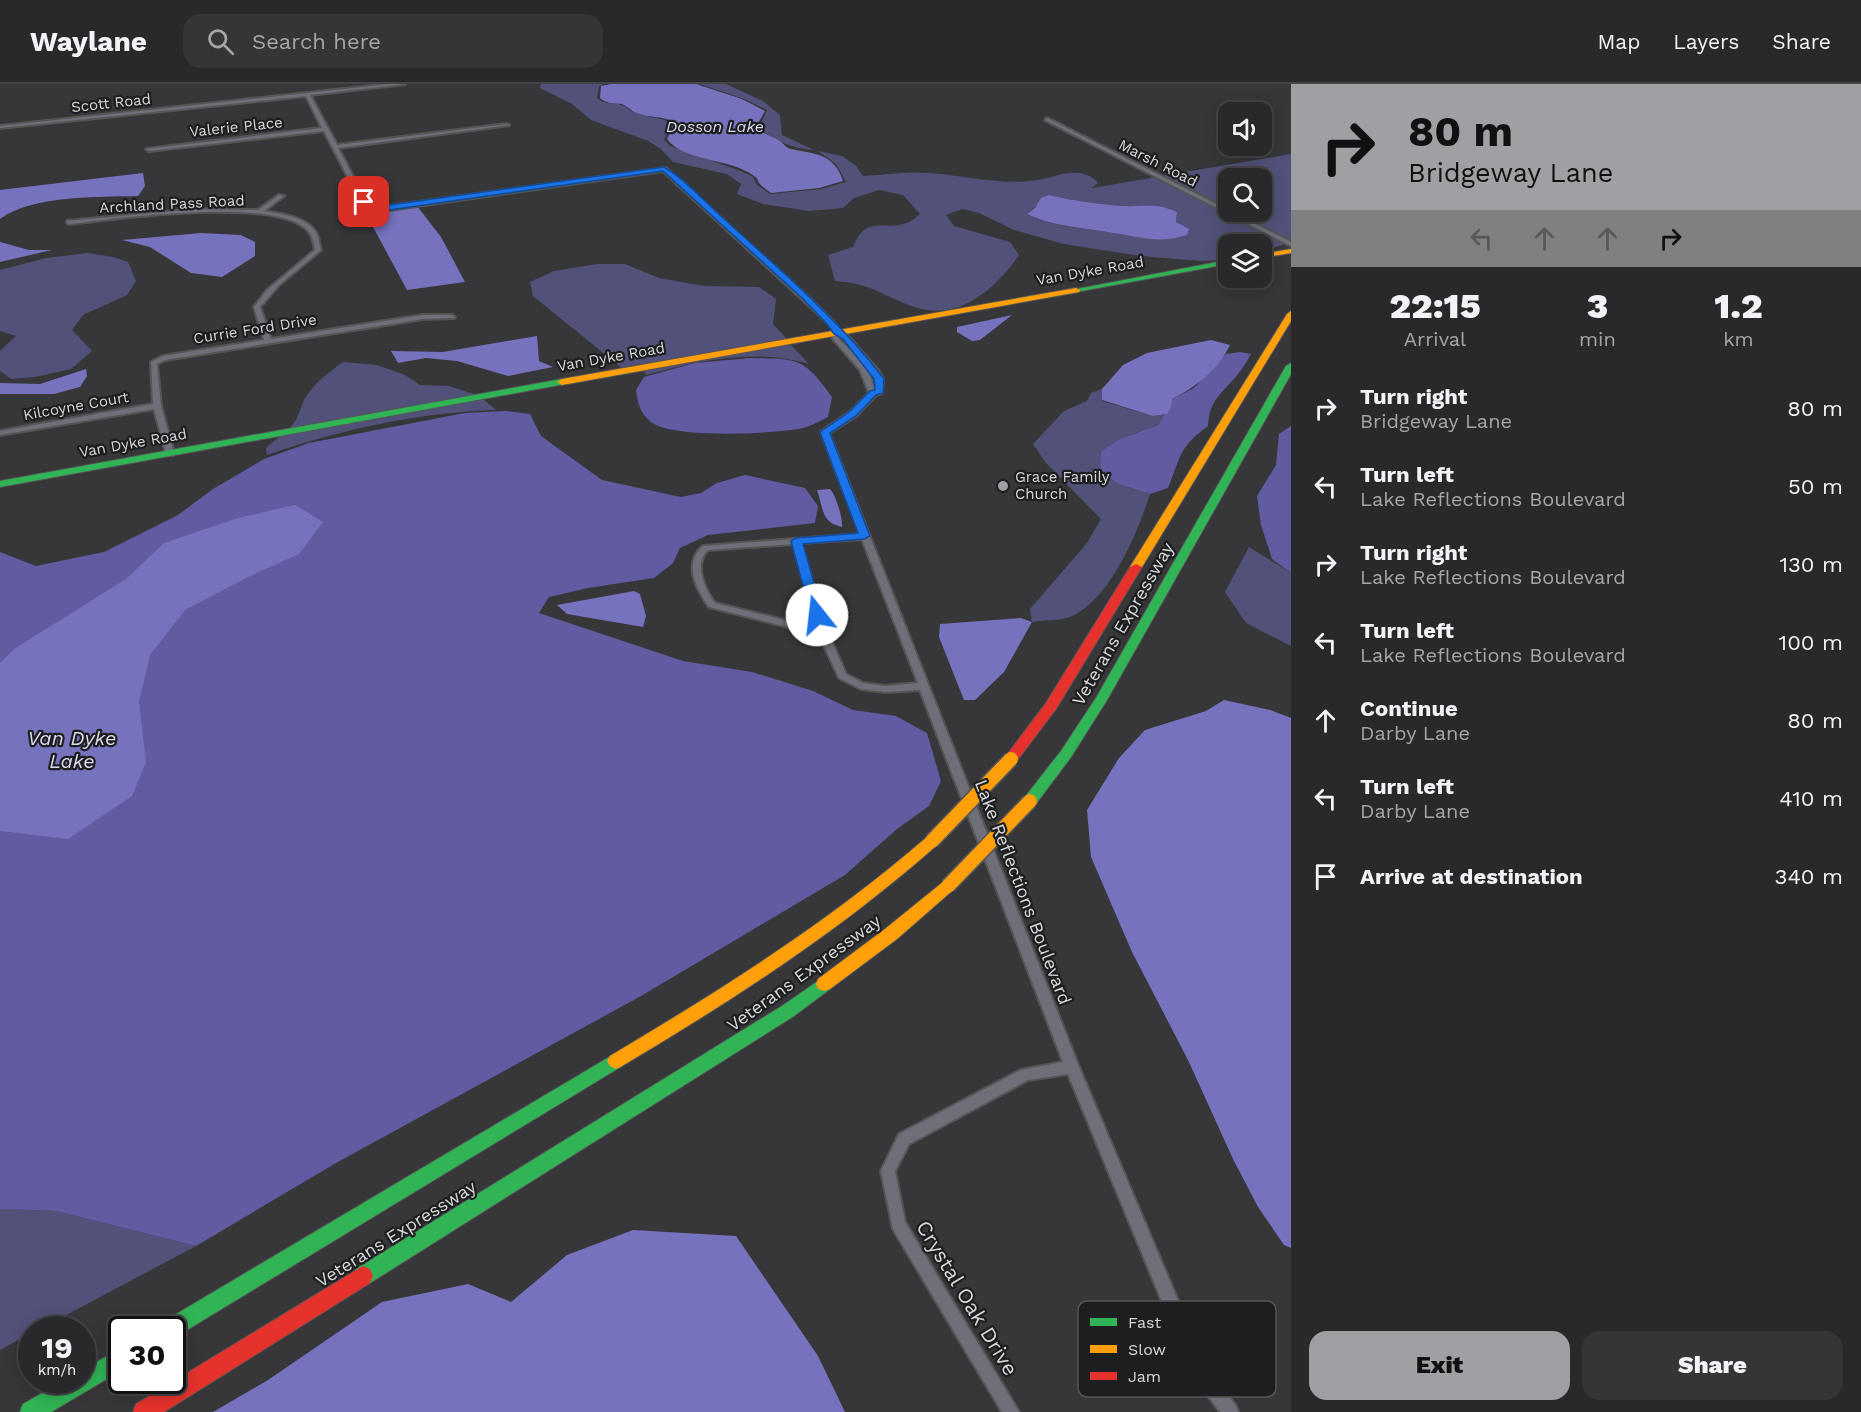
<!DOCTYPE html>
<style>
body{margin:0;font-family:"Work Sans",sans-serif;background:#353538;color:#f1f3f6;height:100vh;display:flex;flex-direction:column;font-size:22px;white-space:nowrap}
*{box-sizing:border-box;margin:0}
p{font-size:20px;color:#a5a6a9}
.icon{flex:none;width:33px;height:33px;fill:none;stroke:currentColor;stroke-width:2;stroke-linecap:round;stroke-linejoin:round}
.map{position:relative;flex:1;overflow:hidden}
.drawer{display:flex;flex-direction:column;background:#29292c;width:570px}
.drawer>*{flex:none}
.top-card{background:#9fa0a3;color:#111;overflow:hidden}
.fabs{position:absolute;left:1218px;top:18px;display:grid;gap:12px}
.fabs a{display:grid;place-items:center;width:54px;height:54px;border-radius:12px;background:#29292c;box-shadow:0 3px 15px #0003,0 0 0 2px #454548;font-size:30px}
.speed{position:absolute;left:18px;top:1232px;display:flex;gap:12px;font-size:30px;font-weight:700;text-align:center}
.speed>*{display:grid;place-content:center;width:78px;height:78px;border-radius:50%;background:#29292c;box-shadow:0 3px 15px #0003,0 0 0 2px #454548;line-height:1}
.speed small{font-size:15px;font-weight:400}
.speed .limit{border:3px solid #111;border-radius:9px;background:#fff;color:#111}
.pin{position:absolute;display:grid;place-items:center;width:51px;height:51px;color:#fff;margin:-26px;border-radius:12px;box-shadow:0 3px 9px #0006}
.me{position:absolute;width:66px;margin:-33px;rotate:344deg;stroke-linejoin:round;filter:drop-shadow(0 0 4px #0008)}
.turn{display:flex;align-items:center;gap:21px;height:126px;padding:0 18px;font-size:27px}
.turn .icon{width:78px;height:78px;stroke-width:2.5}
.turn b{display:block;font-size:42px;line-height:51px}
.lanes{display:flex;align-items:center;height:57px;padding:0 18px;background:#0003;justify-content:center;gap:30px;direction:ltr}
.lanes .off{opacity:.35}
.eta{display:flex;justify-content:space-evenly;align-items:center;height:102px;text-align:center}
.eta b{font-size:36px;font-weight:800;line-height:42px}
.action{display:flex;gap:12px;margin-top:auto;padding:12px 18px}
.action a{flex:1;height:69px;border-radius:18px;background:#9fa0a3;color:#111;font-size:24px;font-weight:800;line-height:69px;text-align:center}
.action a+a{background:#353538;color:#f1f3f6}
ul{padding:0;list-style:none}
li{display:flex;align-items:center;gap:18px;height:78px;padding:0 18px}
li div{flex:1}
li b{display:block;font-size:22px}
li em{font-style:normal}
header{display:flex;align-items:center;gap:36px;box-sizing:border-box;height:84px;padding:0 30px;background:#29292c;border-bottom:2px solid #454548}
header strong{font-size:28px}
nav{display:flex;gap:33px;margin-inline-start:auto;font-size:21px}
.search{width:420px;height:54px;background:#353538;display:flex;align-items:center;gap:15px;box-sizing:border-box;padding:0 21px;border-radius:18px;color:#a5a6a9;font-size:22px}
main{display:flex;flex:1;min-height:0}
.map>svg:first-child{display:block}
</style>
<header>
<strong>Waylane</strong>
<div class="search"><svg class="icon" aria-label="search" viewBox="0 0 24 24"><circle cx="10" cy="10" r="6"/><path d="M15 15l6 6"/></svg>Search here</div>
<nav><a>Map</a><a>Layers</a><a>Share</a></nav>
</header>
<main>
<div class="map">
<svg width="1291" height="1328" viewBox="0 0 1291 1328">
<rect width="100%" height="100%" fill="#37373a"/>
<path fill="#525179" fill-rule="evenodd" d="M541,0H605L599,2L597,14C606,22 614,17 624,22C628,24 631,28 636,29C650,34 664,33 676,42L668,48L664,55L670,62L738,86L752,92L757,101L770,110L821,105L846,98L836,80L818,67L842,72L856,82L863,92C884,91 906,87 927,89C964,91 1001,102 1038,96C1057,93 1081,80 1098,99L1092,104L1156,93L1286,160L1262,167V160H1228L1227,176L1201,177L1140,172L1064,160L1014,146L979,129L963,125L946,131L954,142L1010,158L1019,171C992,209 954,241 906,220C878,208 866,199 835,197L828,171L853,163C867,128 885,149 909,138C912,137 917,132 920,130L903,111L879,106L854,114L843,124L809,127L763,120L737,110L741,100L727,90L673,78L661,65L648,57L591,36L572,20L540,4ZM1049,111C1074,117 1098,120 1123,122C1145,123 1155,118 1177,128L1176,138L1182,142L1187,151C1162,159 1138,153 1114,149C1081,143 1059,145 1027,130Z
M700,0H726L763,17L780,31L782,51L814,66C792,64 775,58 759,43L767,26L744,15Z
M1291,70V158L1231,128H1262V94H1228V126L1161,92Z
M88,169L113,173L128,178L136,197L127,211L83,231L72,246L92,267L71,285L35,293L11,295L0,287V267L16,252L0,247V186L46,174Z
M597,180H625L659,194L704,202L759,203L776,215L773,240L787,255L623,285L533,212L530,198L554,187Z
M790,260L809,280C756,264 699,276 646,291L643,286Z
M343,278L377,281L405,291L420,301L449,302L477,311L288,345C300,336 299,323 307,311C317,297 329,288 343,278Z
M1102,305V317L1153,332L1167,330L1158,341L1118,356L1101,367L1100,386L1118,400L1150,410C1137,450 1110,516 1070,533C1059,537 1044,536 1032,538L1030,525L1087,459L1101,435L1046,379L1033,360L1064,327L1087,317L1091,309Z
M483,315L496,326C421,328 338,346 267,371L266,364L280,352Z
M1249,463L1291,489V562L1246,539L1225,508Z
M0,1125L56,1127L196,1162L40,1245H32L31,1249L0,1266Z"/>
<path fill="#615ba1" d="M1240,268L1251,270C1247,277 1243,284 1238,290C1223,309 1209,315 1208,342C1179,363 1181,372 1168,404L1150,410L1118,400L1100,386L1101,367L1118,356L1158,341L1172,320V315L1194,304L1226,270Z
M751,274C799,275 803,273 832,313L828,333C820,337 811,342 803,344C775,350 672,355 651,338C640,329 638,320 636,306L644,293L695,279Z
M506,327L530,330L541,352L602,396L681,413L701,409L717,399L745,391L805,404L818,422L815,439L708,451L680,464L673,479L654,494L588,504L549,513L539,529L683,577L752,588L813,607L853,626L896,632L927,649L941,697L929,722L897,745L845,791L641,912L336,1079L196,1162L56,1127L0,1125V468L36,482L104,468L178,431L213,405L264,375L309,359L465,329Z
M1291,342V489L1272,475L1261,441L1257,412L1276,381L1279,350Z"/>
<path fill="#7772be" d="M611,0H696L742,15L765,27L756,43C764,50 771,52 780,57C784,60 786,64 791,65C815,70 834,69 843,97L819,104L771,109C768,106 762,103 760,100C756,95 760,96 754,92C731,74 684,78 667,55L670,48L679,42C666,30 648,35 634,28C629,25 627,22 622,20C613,19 607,20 600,14L601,2Z
M143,89L145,102L138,112C99,113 32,111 0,135V106Z
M1049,111C1074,117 1098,120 1123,122C1145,123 1155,118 1177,128L1176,138L1189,145L1187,151C1160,160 1140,153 1113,149C1082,143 1057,144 1027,130L1035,124L1041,114Z
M417,122L441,153L465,198L407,206L365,128Z
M201,149L241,151L255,158V172L222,193L191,189L150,163L122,156Z
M0,158L29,166H52L0,178Z
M1012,231L980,256L972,257L957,248V243Z
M537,252L539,277L553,283L508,292L457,277L426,274L398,279L391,267L443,268Z
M1211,256L1230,261C1218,286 1196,303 1172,315V320L1167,330L1153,332L1102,316V305L1123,281L1147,269Z
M86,285L87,292L80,303L54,310H0V299L40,300Z
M830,405C836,411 843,435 842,443C821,439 823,423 817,406Z
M295,421L323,438L299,470L248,493L185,526L150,571L139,618L146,678L132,712L68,755L0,747V579L14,565L126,495L164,459L238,434Z
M634,507L640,510L646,532L643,543L567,530L557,521Z
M1021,534L1032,538L1004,588L975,616H964L939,553L940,540Z
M1224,616L1270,626L1291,634V1164L1284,1161L1258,1123L1233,1075L1188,976L1132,868L1091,773L1087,726L1119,674L1145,646L1206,627Z
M633,1146L736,1152L818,1272L845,1328H213L268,1296L382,1218L468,1200L511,1218L567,1171Z"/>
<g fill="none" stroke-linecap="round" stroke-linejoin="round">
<defs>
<path id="street" d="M390,0H405L310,11L337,61L507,40L509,41L338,64L366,117L373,122H389L666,84L806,211L833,237L840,247L848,252L878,286L883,295L882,309L876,311L856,332L829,349L1079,983L1204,1278L1236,1322L1238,1328H1220L1192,1290L1068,990L1028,996L909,1060L895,1087L905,1138L1019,1328H1002L893,1145L881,1087L899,1050L1021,986L1063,978L920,606L885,608L861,605L839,594L819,551L709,523C696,505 683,479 703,462L860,450L821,348L850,328L869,309L860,286L833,255L834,248L828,239L663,87L389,126L370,125L361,118L324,47L149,67L146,65L322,44L306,12L0,44V42ZM840,252L844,254L871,287L875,295V306L874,305C871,284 853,269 839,255ZM862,455L918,599L885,602L863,599L846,590L828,549L801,459ZM793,460L817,544L715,519C705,506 693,480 708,466Z
M1047,34L1228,126V128H1232L1291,158V162L1045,36Z
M279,111L284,112L264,127C280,130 304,132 315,147C319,152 319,160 321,166L279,201L260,223L271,255L423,231H452L455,233L454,234L423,235L165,276L157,280L161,322L174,369L173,371H170L166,369L154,325L0,351V347L153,320L151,278L163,272L264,256L254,223L267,206L315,166C314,160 313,153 309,148C280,111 114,135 69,140L67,139V137L196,125L258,126Z"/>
<path id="fast" d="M1228,176V180L1076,208L1072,206Z
M1291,279V290L1107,616L1071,673L1035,721H1025L1023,717L1025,713L1061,667L1096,614L1286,282Z
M562,295L567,298L565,300L0,403V397Z
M824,893L830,895L832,900L830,905L794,932L370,1199L363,1202L356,1199L353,1192L356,1185L782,922Z
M616,969L622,972L625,977L622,982L177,1252L172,1254V1245H160L163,1238Z
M122,1264V1286L51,1328H20L23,1320L65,1296H82V1286Z"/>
<path id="slow" d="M1291,165V169L1262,174V170Z
M1076,204L1080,206L1079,208L562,301L557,298L562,295Z
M1291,227V237L1142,483L1136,486L1132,485L1130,483L1287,230Z
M932,751L937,753L939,757L937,761C840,847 733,916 622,982L616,985L610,982L607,977L610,972C721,906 829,838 927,753Z
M948,796L953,798L956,802L953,806L897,855L830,905L824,907L818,905L816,900L818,895L885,845L943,798Z"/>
<path id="jam" d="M1136,480L1142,483L1056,625L1016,678H1006L1004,675L1006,672L1046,619L1130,483Z
M363,1182L370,1185L373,1192L370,1199L164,1328H133L136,1320Z"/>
</defs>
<use href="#street" stroke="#555556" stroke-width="4"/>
<use href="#fast" stroke="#555556" stroke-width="2"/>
<use href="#slow" stroke="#555556" stroke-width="2"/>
<use href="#jam" stroke="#555556" stroke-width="2"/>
<use href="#street" fill="#6f6f79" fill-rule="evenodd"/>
<use href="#fast" fill="#30b455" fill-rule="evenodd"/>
<use href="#slow" fill="#ff9f0a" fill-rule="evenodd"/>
<use href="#jam" fill="#e5322d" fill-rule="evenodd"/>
<defs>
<path id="slow-bridge" d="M932,757L1011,675
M948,802L1030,717"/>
</defs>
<use href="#slow-bridge" stroke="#555556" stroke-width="17" stroke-linecap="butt"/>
<use href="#slow-bridge" stroke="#ff9f0a" stroke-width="14"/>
</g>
<path fill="#1a73e8" stroke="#114b97" stroke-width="1.5" d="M664,83C683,93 706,119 723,134C779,185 838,234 884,295L883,309L876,311L856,332L830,349L870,452L864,455L803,460L823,531L822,534H813L811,531L791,457L796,454L858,449L820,348L849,328L870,307L875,306L874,295L843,255L834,250L827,240L802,214L663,87L389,126L369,125L360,118L364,116L373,121H389Z"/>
<circle fill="#9fa0a3" stroke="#1d1e20" stroke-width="2" cx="1003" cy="402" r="6"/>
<g text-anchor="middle" stroke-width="4.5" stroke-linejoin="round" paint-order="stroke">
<g font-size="15" fill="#d7d8db" stroke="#1d1e20">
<text transform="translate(111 19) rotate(-6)" y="5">Scott Road</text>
<text transform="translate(236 43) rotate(-6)" y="5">Valerie Place</text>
<text transform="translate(1158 79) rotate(27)" y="5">Marsh Road</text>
<text transform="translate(172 120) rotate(-3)" y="5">Archland Pass Road</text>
<text transform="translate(1090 187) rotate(-10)" y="5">Van Dyke Road</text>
<text transform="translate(255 245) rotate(-9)" y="5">Currie Ford Drive</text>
<text transform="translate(611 273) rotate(-10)" y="5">Van Dyke Road</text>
<text transform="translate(76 322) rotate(-10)" y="5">Kilcoyne Court</text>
<text transform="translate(133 359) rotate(-10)" y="5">Van Dyke Road</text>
</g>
<g font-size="15" fill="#d7d8db" stroke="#1d1e20" text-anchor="start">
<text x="1015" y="398">Grace Family<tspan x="1015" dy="17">Church</tspan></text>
</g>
<g font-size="16" font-style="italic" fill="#dadaf1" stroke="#1d1e20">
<text x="715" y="48">Dosson Lake</text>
</g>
<g font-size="18" fill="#d7d8db" stroke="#1d1e20">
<text transform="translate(1123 540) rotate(-60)" y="6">Veterans Expressway</text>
<text transform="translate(1023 808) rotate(69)" y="6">Lake Reflections Boulevard</text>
<text transform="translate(804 889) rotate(-36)" y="6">Veterans Expressway</text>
<text transform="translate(396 1150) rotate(-32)" y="6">Veterans Expressway</text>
</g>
<g font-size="20" font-style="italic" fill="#dadaf1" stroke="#1d1e20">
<text x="72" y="661">Van Dyke<tspan x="72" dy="23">Lake</tspan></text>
</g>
<g font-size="21" fill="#d7d8db" stroke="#1d1e20">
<text transform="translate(967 1214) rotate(59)" y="7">Crystal Oak Drive</text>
</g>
</g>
<rect x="1078" y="1217" width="198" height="96" rx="9" fill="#1d1e20" stroke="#555658" stroke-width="1.5"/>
<rect x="1090" y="1234" width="27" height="8" fill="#30b455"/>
<rect x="1090" y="1261" width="27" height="8" fill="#ff9f0a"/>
<rect x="1090" y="1288" width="27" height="8" fill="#e5322d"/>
<g font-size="16" fill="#d7d8db">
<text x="1128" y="1244">Fast</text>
<text x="1128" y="1271">Slow</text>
<text x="1128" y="1298">Jam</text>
</g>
</svg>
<div class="fabs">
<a><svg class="icon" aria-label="sound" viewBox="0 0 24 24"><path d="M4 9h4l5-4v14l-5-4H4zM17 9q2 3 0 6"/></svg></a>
<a><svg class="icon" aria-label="search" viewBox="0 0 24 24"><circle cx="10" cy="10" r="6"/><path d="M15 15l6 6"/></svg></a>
<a><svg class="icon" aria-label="layers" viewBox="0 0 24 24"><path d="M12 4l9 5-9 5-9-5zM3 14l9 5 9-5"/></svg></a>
</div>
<div class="speed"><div>19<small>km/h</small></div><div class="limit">30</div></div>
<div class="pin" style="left:364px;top:118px;background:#d93025"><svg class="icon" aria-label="arrive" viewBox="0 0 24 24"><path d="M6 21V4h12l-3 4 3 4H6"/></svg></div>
<svg class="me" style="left:817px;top:531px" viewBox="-20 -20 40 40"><circle r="19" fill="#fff"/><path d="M0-13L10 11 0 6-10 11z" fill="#1a73e8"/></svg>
</div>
<section class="drawer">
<div class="top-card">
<div class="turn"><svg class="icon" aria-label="right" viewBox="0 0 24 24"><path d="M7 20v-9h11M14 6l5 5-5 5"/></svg><div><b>80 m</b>Bridgeway Lane</div></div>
<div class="lanes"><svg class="icon off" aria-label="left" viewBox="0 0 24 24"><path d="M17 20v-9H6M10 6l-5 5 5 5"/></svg><svg class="icon off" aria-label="ahead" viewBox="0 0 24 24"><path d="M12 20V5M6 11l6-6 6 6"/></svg><svg class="icon off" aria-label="ahead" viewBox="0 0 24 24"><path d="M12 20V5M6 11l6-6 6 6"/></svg><svg class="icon" aria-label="right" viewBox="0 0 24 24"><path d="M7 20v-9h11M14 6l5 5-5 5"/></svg></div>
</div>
<div class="eta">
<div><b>22:15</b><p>Arrival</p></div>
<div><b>3</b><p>min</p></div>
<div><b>1.2</b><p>km</p></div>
</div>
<ul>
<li><svg class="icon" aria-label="right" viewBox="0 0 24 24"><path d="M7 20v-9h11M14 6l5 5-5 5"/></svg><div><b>Turn right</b><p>Bridgeway Lane</p></div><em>80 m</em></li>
<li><svg class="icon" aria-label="left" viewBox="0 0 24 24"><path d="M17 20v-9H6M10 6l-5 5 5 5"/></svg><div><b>Turn left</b><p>Lake Reflections Boulevard</p></div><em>50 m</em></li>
<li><svg class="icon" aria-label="right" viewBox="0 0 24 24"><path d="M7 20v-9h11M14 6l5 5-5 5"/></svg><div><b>Turn right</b><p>Lake Reflections Boulevard</p></div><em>130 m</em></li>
<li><svg class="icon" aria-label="left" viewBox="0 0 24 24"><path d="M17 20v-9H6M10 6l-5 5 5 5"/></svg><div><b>Turn left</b><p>Lake Reflections Boulevard</p></div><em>100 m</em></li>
<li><svg class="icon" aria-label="ahead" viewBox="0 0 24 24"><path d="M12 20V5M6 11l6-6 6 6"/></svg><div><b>Continue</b><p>Darby Lane</p></div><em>80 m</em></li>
<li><svg class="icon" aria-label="left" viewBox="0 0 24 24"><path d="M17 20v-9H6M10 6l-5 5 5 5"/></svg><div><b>Turn left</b><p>Darby Lane</p></div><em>410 m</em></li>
<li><svg class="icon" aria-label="arrive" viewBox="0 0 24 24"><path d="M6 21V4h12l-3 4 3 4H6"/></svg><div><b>Arrive at destination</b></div><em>340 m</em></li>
</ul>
<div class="action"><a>Exit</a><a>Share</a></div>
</section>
</main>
